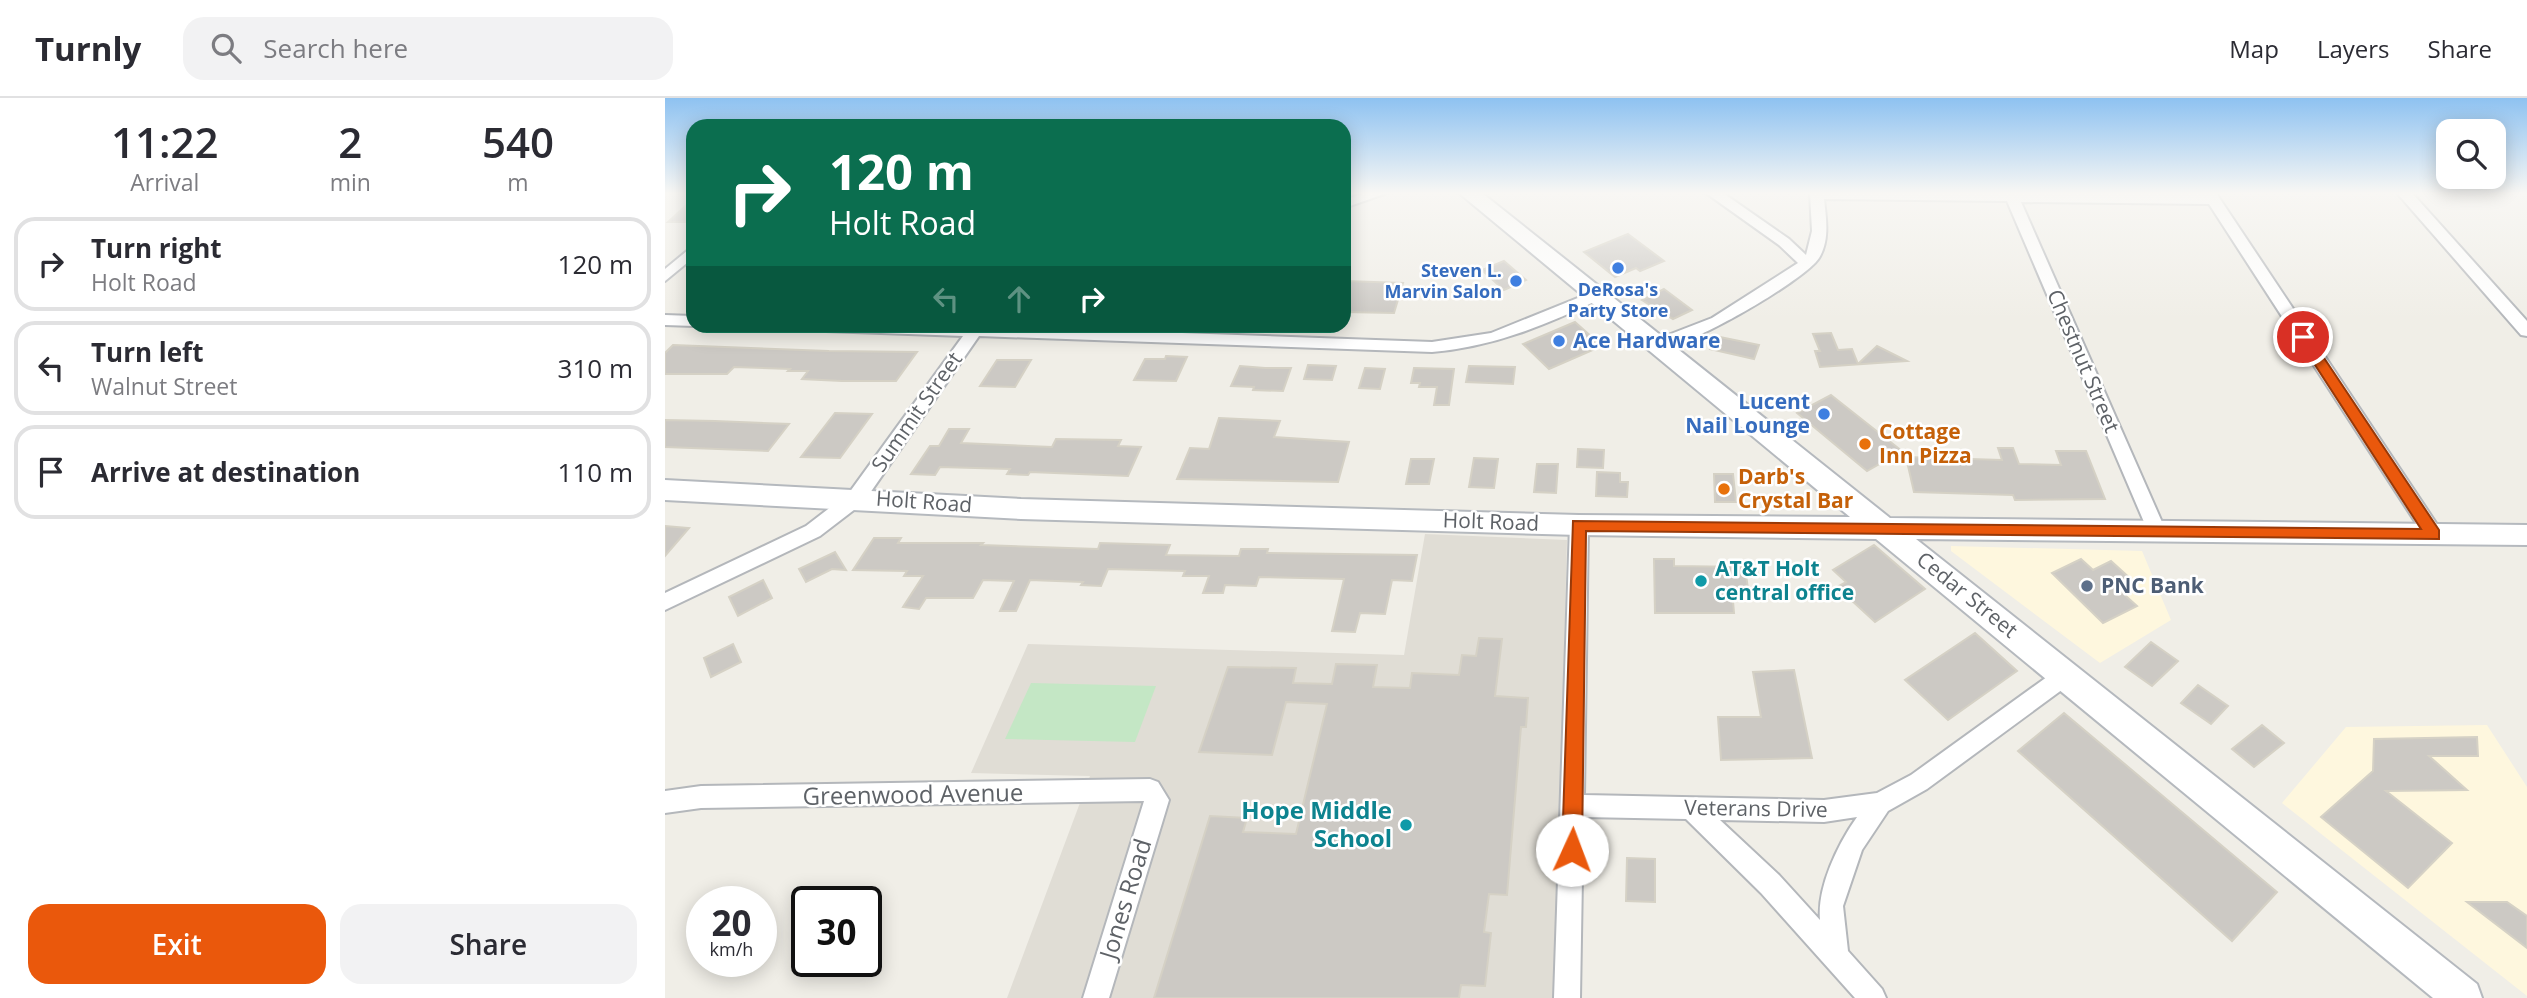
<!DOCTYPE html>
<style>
body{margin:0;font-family:"Open Sans",sans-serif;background:#f2f2f3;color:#2b2b33;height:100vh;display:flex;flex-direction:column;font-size:26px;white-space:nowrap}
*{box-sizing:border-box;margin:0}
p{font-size:23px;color:#7c7c81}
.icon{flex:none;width:38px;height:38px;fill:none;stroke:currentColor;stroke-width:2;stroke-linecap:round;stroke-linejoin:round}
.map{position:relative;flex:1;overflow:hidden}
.panel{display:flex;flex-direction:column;background:#fff;width:665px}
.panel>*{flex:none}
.top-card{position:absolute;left:21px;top:21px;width:665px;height:214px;border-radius:21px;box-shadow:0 4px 18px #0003;background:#0b6e4f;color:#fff;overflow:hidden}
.controls{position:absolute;left:1771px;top:21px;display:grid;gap:14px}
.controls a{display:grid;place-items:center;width:70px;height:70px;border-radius:14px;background:#fff;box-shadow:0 4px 18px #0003;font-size:35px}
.speed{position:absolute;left:21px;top:788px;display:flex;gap:14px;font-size:35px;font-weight:700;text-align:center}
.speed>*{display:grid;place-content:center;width:91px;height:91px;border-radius:50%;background:#fff;box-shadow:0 4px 18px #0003;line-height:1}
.speed small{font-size:18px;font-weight:400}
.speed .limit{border:4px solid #111;border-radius:10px;background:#fff;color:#111}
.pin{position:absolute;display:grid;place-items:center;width:60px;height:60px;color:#fff;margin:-30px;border:4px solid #fff;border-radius:50%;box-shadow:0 2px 7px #0007}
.me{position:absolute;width:77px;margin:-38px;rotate:2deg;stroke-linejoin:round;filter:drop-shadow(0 0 5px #0008)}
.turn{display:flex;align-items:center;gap:24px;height:147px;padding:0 28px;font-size:32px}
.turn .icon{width:91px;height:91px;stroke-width:2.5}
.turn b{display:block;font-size:49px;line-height:60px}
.lanes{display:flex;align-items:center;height:66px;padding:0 28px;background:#0003;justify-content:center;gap:35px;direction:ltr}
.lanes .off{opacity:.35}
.eta{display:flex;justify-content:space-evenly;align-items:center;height:119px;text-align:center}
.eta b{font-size:42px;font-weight:600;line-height:49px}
.cta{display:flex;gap:14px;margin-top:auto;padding:14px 28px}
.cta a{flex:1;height:80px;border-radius:21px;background:#ea580c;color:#fff;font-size:28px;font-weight:600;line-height:80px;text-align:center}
.cta a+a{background:#f2f2f3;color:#2b2b33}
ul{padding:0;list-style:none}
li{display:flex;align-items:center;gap:21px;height:94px;margin:0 14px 10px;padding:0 14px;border:4px solid #e1e1e2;border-radius:21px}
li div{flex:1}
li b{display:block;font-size:26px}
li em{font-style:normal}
header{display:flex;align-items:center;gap:42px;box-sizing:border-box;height:98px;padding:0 35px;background:#fff;border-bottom:2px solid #e1e1e2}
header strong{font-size:33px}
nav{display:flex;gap:38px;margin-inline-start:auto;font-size:24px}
.search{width:490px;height:63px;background:#f2f2f3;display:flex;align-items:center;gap:18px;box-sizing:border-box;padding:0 24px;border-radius:21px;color:#7c7c81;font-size:26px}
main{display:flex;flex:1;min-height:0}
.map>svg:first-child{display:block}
</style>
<header>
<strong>Turnly</strong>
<div class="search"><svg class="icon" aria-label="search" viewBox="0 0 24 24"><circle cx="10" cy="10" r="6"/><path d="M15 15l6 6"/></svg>Search here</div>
<nav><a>Map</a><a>Layers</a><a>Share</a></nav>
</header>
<main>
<section class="panel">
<div class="eta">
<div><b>11:22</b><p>Arrival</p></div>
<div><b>2</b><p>min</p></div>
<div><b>540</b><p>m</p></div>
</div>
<ul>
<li><svg class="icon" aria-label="right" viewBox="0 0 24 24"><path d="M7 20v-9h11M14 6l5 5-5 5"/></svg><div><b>Turn right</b><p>Holt Road</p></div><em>120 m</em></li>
<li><svg class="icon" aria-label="left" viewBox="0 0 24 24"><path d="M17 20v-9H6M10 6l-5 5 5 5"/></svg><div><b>Turn left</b><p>Walnut Street</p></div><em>310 m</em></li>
<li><svg class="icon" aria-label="arrive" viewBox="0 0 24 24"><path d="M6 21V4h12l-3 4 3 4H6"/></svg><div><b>Arrive at destination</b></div><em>110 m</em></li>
</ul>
<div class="cta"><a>Exit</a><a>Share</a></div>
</section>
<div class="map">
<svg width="1862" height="900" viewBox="0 0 1862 900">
<rect width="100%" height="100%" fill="#f0eee7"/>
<path fill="#fef7de" d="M1286,448L1477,453L1506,522L1435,565L1286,453Z
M1822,627L1862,689V898L1617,705L1681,629Z"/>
<path fill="#e0ddd5" d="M760,436L902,442L890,900H342L425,678L306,675L363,546L739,557Z"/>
<path fill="#c4e7c5" d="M366,585L491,588L470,644L340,641Z"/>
<path fill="#ccc9c4" stroke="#d5d1c5" stroke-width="2" d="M28,101V124H3Z
M963,136L999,163L975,173L971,170L950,179L919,154Z
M839,163L861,182L839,192L817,172Z
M679,183L738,185L729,215L679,214Z
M999,191L1027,212L1008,221L977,202Z
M910,224L937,248L884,271L858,246Z
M1166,235L1173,252L1187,251L1193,266L1212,248L1242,263L1155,269L1150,253H1155L1148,236Z
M1050,238L1094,247L1089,261L1045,251Z
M8,247L164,253L252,254L231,283H177L137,281L143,273H123L125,271L69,269L62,276H0V255Z
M501,258L522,259L511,283L469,282L480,261H500Z
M332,262H366L350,289L315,288Z
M643,267L671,268L667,282L639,281Z
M575,268L600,270H626L618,293L588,292L589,289L566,288Z
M804,268L850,269L848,286L801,284Z
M700,270L720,271L715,291L694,290Z
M749,270L789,271L784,307H769L772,289H754L755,285H746Z
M1166,297L1237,353L1202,373L1132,315Z
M170,315L207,316L175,360L136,359Z
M554,320L615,323L609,339L684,344L673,384L512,381L525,350L544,351Z
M0,322L50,323L124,326L103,353L0,349Z
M284,331H304L296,345L387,349L391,341L456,342L453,348L476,349L463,378L365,374L363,377L342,376L345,371L275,369L270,377L246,376L265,348H274Z
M1333,350H1348L1354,366L1396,367L1391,353H1421L1440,401L1350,402L1348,397L1249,394L1241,359L1337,362Z
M913,351L939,352L938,370L912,369Z
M809,360L833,361L829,390L804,389Z
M746,361H769L764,386H741Z
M872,366H893L891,395L869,394Z
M932,374L955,375V384H963L962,399L931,398Z
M1049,376H1068L1071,404H1050Z
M0,428L24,430L0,458Z
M209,440H236L233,445H318L316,447L433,451L435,445L505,447L501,457L574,458L576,451H603L602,455L752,457L747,483L727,482L720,516L695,515L690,534L667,533L679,481L594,479L591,488L560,487L558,495H538L544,478H518L520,473L443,471L436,488L416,487L418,484L365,482L351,513H335L349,483L318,482L308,500H261L254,511L238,509L258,478H239L242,473L188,472Z
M1209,447L1260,491L1210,524L1172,489L1181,484L1168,472Z
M170,454L181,472L167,471L141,484L134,471Z
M989,461H1009V468L1080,469L1083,491H1067L1069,515H990Z
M1416,461L1428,472L1446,463L1467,482L1452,490L1472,508L1438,525L1387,475Z
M98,482L107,500L73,518L64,499Z
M1310,535L1352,573L1283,622L1240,582Z
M814,540L837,541L830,598L863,600L861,629H856L842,797L824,796L819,834L826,835L820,888L796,887L794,900H489L545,718L582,720L578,734L631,736L662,606L621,604L607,657L534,654L563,569L631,570L628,585L667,586L671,566L712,567L708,589L745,590L747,575L794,577L797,557L811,558Z
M1486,544L1513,563L1487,588L1460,569Z
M68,546L76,564L46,579L39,560Z
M1129,572L1147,660L1056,662L1053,619H1096L1088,574Z
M1533,587L1563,608L1546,626L1516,605Z
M1399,615L1612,794L1567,843L1353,653Z
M1597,627L1619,645L1589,669L1567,651Z
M1812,639L1813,658H1764L1802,692L1721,693L1787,745L1743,790L1656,719L1708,673L1709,641Z
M962,760L990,761V804L961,803Z
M1802,804H1842L1862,818V850Z"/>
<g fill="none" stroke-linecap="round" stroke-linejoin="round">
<defs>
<path id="street" d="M699,95H722L679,110V102Z
M1041,95H1058L1124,141L1141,157L1147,133L1145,95H1551L1779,437L1769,444L1762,442L1544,106L1356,104L1500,431L1491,438L1482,431L1342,103L1159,101C1161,120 1165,142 1154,160C1141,182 1010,258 985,252V244L1047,220L1133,165L1114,147Z
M1732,95H1747L1862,223V238L1856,237Z
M28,148V160L0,183V171Z
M930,193L938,198L935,201C881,227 828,249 767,254L314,238L198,405L155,438L0,512V495L141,428L184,395L298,238L161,233L153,228H321L767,244L826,235Z
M0,217L28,218L29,228L0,227Z
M914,420L923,427L919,697L1159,702L1212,695L1246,677L1393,571L1401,568L1409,571L1412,577L1409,583L1262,691L1223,713L1197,752L1178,808L1183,853L1217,891L1221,900H1190L1096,795L1021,721L918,719L915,900H889L905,427ZM1192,719C1173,746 1152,789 1155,822L1114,777L1055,722L1159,724Z
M485,681L493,684L504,702L444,900H418L479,703L36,710L0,715V693L36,688Z"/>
<path id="secondary" d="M794,95H817L1225,420L1862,427V447L1251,441L1812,886L1817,900H1768L1211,441L914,437L356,421L0,402V382L356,401L914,417L1185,419Z"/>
</defs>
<use href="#street" stroke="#b4b7bb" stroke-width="4"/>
<use href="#secondary" stroke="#b5b9be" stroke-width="4"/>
<use href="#street" fill="#fff" fill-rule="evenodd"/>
<use href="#secondary" fill="#fff" fill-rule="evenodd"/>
</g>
<linearGradient id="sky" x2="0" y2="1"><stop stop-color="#8ec2f1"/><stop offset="0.43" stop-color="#f8f7f4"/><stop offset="1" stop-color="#f8f7f4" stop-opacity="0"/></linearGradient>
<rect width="1862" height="221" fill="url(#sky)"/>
<path fill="#ea580c" stroke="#983908" stroke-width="2" d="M1634,236H1643L1774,432V441L921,433L917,752L914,759L907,762L900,759L897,752L908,423L1756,431L1632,239Z"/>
<g fill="#3f7fe0" stroke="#fff" stroke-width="2.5">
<circle cx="953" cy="170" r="7"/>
<circle cx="851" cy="183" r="7"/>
<circle cx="894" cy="243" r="7"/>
<circle cx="1159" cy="316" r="7"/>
</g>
<g fill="#e8710a" stroke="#fff" stroke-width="2.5">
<circle cx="1200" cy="346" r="7"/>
<circle cx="1059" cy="391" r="7"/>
</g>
<g fill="#0f9aa8" stroke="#fff" stroke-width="2.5">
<circle cx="1036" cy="483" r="7"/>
<circle cx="741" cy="727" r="7"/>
</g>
<circle fill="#5c6f8a" stroke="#fff" stroke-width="2.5" cx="1422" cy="488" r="7"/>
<g text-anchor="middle" stroke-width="5" stroke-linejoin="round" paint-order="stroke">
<g font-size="18" font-weight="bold" fill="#366cbe" stroke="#fff" text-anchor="end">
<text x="837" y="179">Steven L.<tspan x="837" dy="21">Marvin Salon</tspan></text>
<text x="953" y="198" text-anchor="middle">DeRosa's<tspan x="953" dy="21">Party Store</tspan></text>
</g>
<g font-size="21" font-weight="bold" fill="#366cbe" stroke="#fff" text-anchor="start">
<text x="908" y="250">Ace Hardware</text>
<text x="1145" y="311" text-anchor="end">Lucent<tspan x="1145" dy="24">Nail Lounge</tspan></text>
</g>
<g font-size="21" fill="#5e6267" stroke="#fff">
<text transform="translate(1418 263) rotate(67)" y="7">Chestnut Street</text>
<text transform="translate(252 314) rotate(-55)" y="7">Summit Street</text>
<text transform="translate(259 404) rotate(4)" y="7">Holt Road</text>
<text transform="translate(826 424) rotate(2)" y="7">Holt Road</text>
<text transform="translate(1302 497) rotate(39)" y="7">Cedar Street</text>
<text transform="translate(1091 711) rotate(1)" y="7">Veterans Drive</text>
</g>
<g font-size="21" font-weight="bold" fill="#c56008" stroke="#fff" text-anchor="start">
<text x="1214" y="341">Cottage<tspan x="1214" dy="24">Inn Pizza</tspan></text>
<text x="1073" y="386">Darb's<tspan x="1073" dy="24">Crystal Bar</tspan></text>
</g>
<g font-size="21" font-weight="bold" fill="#0d838f" stroke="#fff" text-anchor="start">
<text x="1050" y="478">AT&amp;T Holt<tspan x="1050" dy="24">central office</tspan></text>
</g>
<g font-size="21" font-weight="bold" fill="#4e5e75" stroke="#fff" text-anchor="start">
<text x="1436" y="495">PNC Bank</text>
</g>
<g font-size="24" fill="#5e6267" stroke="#fff">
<text transform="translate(248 697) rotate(-1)" y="8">Greenwood Avenue</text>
<text transform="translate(461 801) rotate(-73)" y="8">Jones Road</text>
</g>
<g font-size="24" font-weight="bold" fill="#0d838f" stroke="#fff" text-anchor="end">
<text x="727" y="721">Hope Middle<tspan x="727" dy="28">School</tspan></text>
</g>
</g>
</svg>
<div class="controls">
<a><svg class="icon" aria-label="search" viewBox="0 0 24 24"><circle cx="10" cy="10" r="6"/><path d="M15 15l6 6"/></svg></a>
</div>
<div class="speed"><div>20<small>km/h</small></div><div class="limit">30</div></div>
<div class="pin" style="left:1638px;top:239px;background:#d93025"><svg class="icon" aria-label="arrive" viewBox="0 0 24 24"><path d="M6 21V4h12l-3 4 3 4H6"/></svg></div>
<svg class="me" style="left:907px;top:752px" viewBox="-20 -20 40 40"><circle r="19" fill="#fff"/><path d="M0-13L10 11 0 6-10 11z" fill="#ea580c"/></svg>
<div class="top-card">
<div class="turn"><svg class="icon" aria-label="right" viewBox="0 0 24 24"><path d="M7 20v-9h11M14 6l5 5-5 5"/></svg><div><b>120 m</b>Holt Road</div></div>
<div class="lanes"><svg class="icon off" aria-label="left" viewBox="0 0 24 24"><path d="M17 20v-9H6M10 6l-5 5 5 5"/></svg><svg class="icon off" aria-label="ahead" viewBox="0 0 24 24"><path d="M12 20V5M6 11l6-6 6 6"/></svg><svg class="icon" aria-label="right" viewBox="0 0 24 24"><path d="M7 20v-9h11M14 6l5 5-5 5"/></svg></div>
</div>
</div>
</main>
